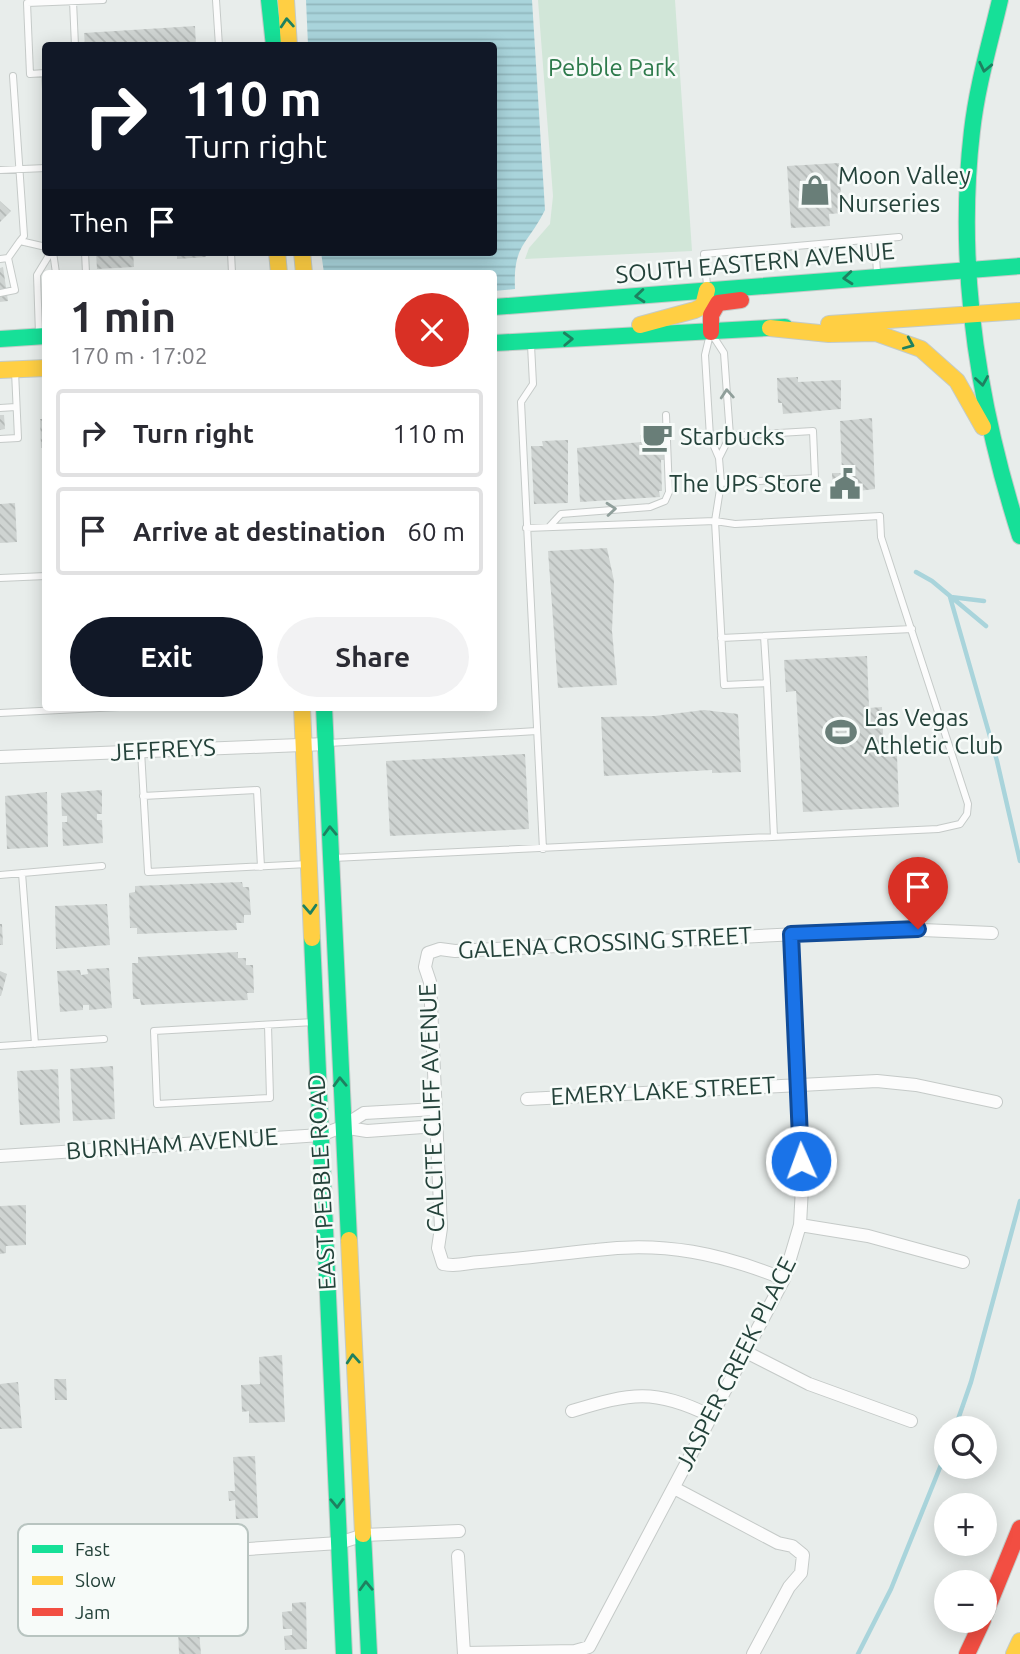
<!DOCTYPE html>
<meta charset="utf-8">
<style>
body{margin:0;font-family:Ubuntu,sans-serif;background:#f2f2f3;color:#2b2b33;height:100vh;display:flex;flex-direction:column;font-size:26px;white-space:nowrap}
*{box-sizing:border-box;margin:0}
p{font-size:23px;color:#7c7c81}
.icon{flex:none;width:38px;height:38px;fill:none;stroke:currentColor;stroke-width:2;stroke-linecap:round;stroke-linejoin:round}
.map{position:relative;flex:1;overflow:hidden}
.drawer{position:absolute;left:42px;top:270px;width:455px;height:441px;display:flex;flex-direction:column;background:#fff;border-radius:7px;box-shadow:0 4px 18px #0003}
.drawer>*{flex:none}
.top-card{position:absolute;left:42px;top:42px;width:455px;height:214px;border-radius:7px;box-shadow:0 4px 18px #0003;background:#111827;color:#fff;overflow:hidden}
.fabs{position:absolute;left:934px;top:1416px;display:grid;gap:14px}
.fabs a{display:grid;place-items:center;width:63px;height:63px;border-radius:50%;background:#fff;box-shadow:0 4px 18px #0003;font-size:35px}
.pin{position:absolute;display:grid;place-items:center;width:60px;height:60px;color:#fff;margin:-72px -30px;border-radius:50% 50% 50% 0;rotate:-45deg;box-shadow:0 0 7px #0007}
.pin .icon{rotate:45deg}
.me{position:absolute;width:77px;margin:-38px;rotate:358deg;stroke-linejoin:round;filter:drop-shadow(0 0 5px #0008)}
.turn{display:flex;align-items:center;gap:24px;height:147px;padding:0 28px;font-size:32px}
.turn .icon{width:91px;height:91px;stroke-width:2.5}
.turn b{display:block;font-size:49px;line-height:60px}
.then{display:flex;align-items:center;height:66px;padding:0 28px;background:#0003;gap:14px;font-size:26px}
.round{display:grid;place-items:center;flex:none;width:74px;height:74px;border-radius:37px;background:#f2f2f3}
.headline{display:flex;align-items:center;justify-content:space-between;height:119px;padding:0 28px}
h1{font-size:42px;font-weight:700;line-height:52px}
.primary-button{display:flex;gap:14px;margin-top:auto;padding:14px 28px}
.primary-button a{flex:1;height:80px;border-radius:42px;background:#111827;color:#fff;font-size:28px;font-weight:700;line-height:80px;text-align:center}
.primary-button a+a{background:#f2f2f3;color:#2b2b33}
ul{padding:0;list-style:none}
li{display:flex;align-items:center;gap:21px;height:88px;margin:0 14px 10px;padding:0 14px;border:4px solid #e1e1e2;border-radius:7px}
li div{flex:1}
li b{display:block;font-size:26px}
li em{font-style:normal}
.map>svg:first-child{display:block}
</style>
<div class="map">
<svg width="1020" height="1654" viewBox="0 0 1020 1654">
<defs>
<pattern id="water-rules" width="6" height="5" patternUnits="userSpaceOnUse" patternTransform="scale(1.75)"><rect width="6" height="5" fill="#a9d4db"/><path d="M0 2.5h6" fill="none" stroke="#91b7bd"/></pattern>
<pattern id="building-back-hatch" width="6" height="6" patternUnits="userSpaceOnUse" patternTransform="scale(1.75)"><rect width="6" height="6" fill="#cfd4d2"/><path d="M-1 5l2 2M0 0l6 6M5-1l2 2" fill="none" stroke="#b2b7b5"/></pattern>
</defs>
<rect width="100%" height="100%" fill="#e8edeb"/>
<path fill="#d1e6d8" d="M538,0H675L692,251L525,259L529,248L550,224L553,196Z"/>
<path fill="url(#water-rules)" d="M306,0H532L545,210C527,246 513,244 515,289L494,291V273H324L321,252H494V46L308,45Z"/>
<g fill="none" stroke-linecap="round" stroke-linejoin="round">
<path stroke="#a9d4db" stroke-width="4.5" d="M916,572L932,581L986,626
M950,597L997,761L1020,861
M951,597L984,601
M955,1428L971,1382L1020,1201
M858,1654L891,1589L947,1450"/>
</g>
<path fill="url(#building-back-hatch)" d="M195,26L196,46H85L84,33Z
M839,163L842,213L829,214L830,226L791,228L787,166Z
M0,201L11,211L0,222Z
M96,252H133L134,267L97,269Z
M177,252H205L206,257L177,259Z
M3,267L8,301L0,302V268Z
M798,377V382L841,380V409L783,414L782,403H778L777,378Z
M0,415H4L5,429L0,430Z
M872,418L875,489L833,494L832,473H842L840,421Z
M40,419H46V448H41Z
M663,434L664,460H661L662,491H659L660,497L580,502L577,448L641,442L640,435Z
M568,440V503L534,504L531,446H543L542,441Z
M15,503L17,542L0,543V504Z
M607,548L614,581L612,631L617,685L558,688L548,551Z
M867,656L869,708L882,707L884,757L897,756L899,807L803,812L796,691L786,692L784,660Z
M704,710L738,714L741,772L712,773V770L604,776L601,717L655,716Z
M525,754L529,829L390,836L386,761Z
M102,790V814H97V820H102L103,843L63,846L62,822H67V816H62L61,793Z
M47,792L48,847L7,849L5,796Z
M242,882L243,887H249L251,915H244V923H236L237,930L137,934V928H130L129,893L135,892V886Z
M107,904L110,945L56,949L55,906Z
M0,924H2L3,945H0Z
M238,952V958H246V965H253L254,993H247L248,1000L141,1005L140,999H133L132,963H138V957Z
M109,968L112,1008L89,1010V1005H83V1010L60,1012L57,971L80,970L81,975L88,974L87,969Z
M0,971L7,974L1,996H0Z
M113,1066L115,1119L73,1121L70,1069Z
M58,1069L60,1123L20,1125L17,1071Z
M26,1205V1245L6,1246V1253L0,1254V1206Z
M282,1355L285,1422L249,1423V1411L242,1412L241,1385L260,1384L259,1357Z
M54,1379H66L67,1400H55Z
M18,1382L22,1428L0,1429V1384Z
M255,1456L258,1518L236,1519L235,1500L229,1501L228,1491H235L233,1457Z
M203,1576L204,1597H213V1609L204,1610L205,1631L199,1632L201,1654H179L178,1628H173L171,1588H177L176,1577Z
M306,1602L307,1649L285,1650L284,1636L292,1635V1629H283L282,1612L292,1611V1603Z"/>
<g fill="none" stroke-linecap="round" stroke-linejoin="round">
<defs>
<path id="lane" d="M216,0L219,46
M73,1L75,46
M13,76L24,236L20,241
M46,90L45,73L30,74L27,3L103,0
M0,170L46,168
M875,240L877,273
M53,252L56,273
M85,252L86,273
M231,252L232,273
M8,258L20,241L46,247
M0,259L8,258L15,290L0,293
M707,285L704,254L899,237
M39,334L37,275L51,252
M710,334L705,355L710,437L719,458L721,483L715,521L724,685L767,683L774,837
M713,336L724,353L730,436L719,458
M531,345L533,384L521,402L543,849
M0,408L16,407
M0,439L18,438L15,371
M721,483L815,478L813,431L730,436
M549,527L561,514L650,507L665,501L669,492L666,415
M0,578L46,576
M764,636L767,683
M721,638L912,629
M0,713L119,707
M328,743L537,731
M141,751L148,872L308,864
M143,796L257,790L261,867
M333,858L938,829L960,824L967,814L968,804L881,537L880,516L735,524L715,521L526,528
M22,873L35,1044
M0,875L102,866
M268,1025L270,1098L157,1104L154,1031L314,1022
M0,1046L104,1039"/>
<path id="street" d="M0,757L326,744
M527,1099L877,1081L916,1085L996,1102
M342,1127L367,1131L437,1126
M0,1156L321,1135L342,1127L364,1113L436,1109
M800,1225L868,1236L963,1262
M784,1279C722,1254 664,1241 596,1250C557,1254 519,1259 480,1262C465,1263 458,1267 443,1264L438,1248L441,1228L430,982L425,967L428,953L440,949L455,951L899,929L992,933
M746,1352L809,1384L911,1421
M572,1411C631,1393 654,1388 711,1416
M674,1488L778,1543L792,1546L803,1555L801,1573L789,1587L753,1654
M142,1556L339,1543L364,1535L459,1531
M458,1556L464,1654
M464,1653L575,1651L589,1647L784,1279L800,1225L802,1187L791,934"/>
<path id="fast" d="M269,0L274,46
M1000,0C990,43 977,86 972,131C956,268 978,405 1020,536
M494,307L1020,266
M0,339L46,336
M494,343L785,327
M324,707L349,1240
M312,938L344,1654
M363,1534L369,1654"/>
<path id="slow" d="M286,0L289,46
M277,252L279,273
M302,252L304,273
M829,324L1020,311
M640,325L695,310L703,306L707,290
M770,328L829,334L876,333L921,349L957,381L983,427
M0,370L46,368
M302,707L312,938
M349,1240L363,1534
M1014,1654L1020,1641"/>
<path id="jam" d="M711,332V315L718,303L741,300
M985,1614L1020,1528
M967,1654L983,1620"/>
</defs>
<use href="#lane" stroke="#c5cac8" stroke-width="8"/>
<use href="#street" stroke="#c5cac8" stroke-width="14"/>
<use href="#fast" stroke="#c3cbc8" stroke-width="18"/>
<use href="#slow" stroke="#c3cbc8" stroke-width="18"/>
<use href="#jam" stroke="#c3cbc8" stroke-width="18"/>
<use href="#lane" stroke="#fcfcfc" stroke-width="6"/>
<use href="#street" stroke="#fcfcfc" stroke-width="12"/>
<use href="#fast" stroke="#16e098" stroke-width="16"/>
<use href="#slow" stroke="#ffcf43" stroke-width="16"/>
<use href="#jam" stroke="#f24e42" stroke-width="16"/>
</g>
<defs><path id="oneway-chevron" d="M-2-3.5L2.5 0L-2 3.5" fill="none" stroke-width="1.6" stroke-linecap="round" stroke-linejoin="round" transform="scale(1.75)"/></defs>
<g stroke="#1e8160">
<use href="#oneway-chevron" transform="translate(287 23) rotate(-94)"/>
<use href="#oneway-chevron" transform="translate(985 67) rotate(102)"/>
<use href="#oneway-chevron" transform="translate(848 278) rotate(175)"/>
<use href="#oneway-chevron" transform="translate(640 296) rotate(175)"/>
<use href="#oneway-chevron" transform="translate(568 339) rotate(-2)"/>
<use href="#oneway-chevron" transform="translate(909 344) rotate(23)"/>
<use href="#oneway-chevron" transform="translate(982 381) rotate(81)"/>
<use href="#oneway-chevron" transform="translate(330 831) rotate(-92)"/>
<use href="#oneway-chevron" transform="translate(310 909) rotate(87)"/>
<use href="#oneway-chevron" transform="translate(340 1082) rotate(-92)"/>
<use href="#oneway-chevron" transform="translate(353 1359) rotate(-94)"/>
<use href="#oneway-chevron" transform="translate(337 1503) rotate(88)"/>
<use href="#oneway-chevron" transform="translate(366 1586) rotate(-92)"/>
</g>
<g stroke="#909f9b">
<use href="#oneway-chevron" transform="translate(727 394) rotate(-94)"/>
<use href="#oneway-chevron" transform="translate(611 509) rotate(-5)"/>
</g>
<g fill="none" stroke-linecap="round" stroke-linejoin="round">
<defs>
<path id="route" d="M801,1161L791,934L918,929"/>
</defs>
<use href="#route" stroke="#114b97" stroke-width="18"/>
<use href="#route" stroke="#1a73e8" stroke-width="12"/>
</g>
<defs>
<symbol id="shop-bare" viewBox="-9 -9 18 18"><path d="M-5-2.5h2.3a2.7 3.5 0 0 1 5.4 0H5L5.5 6h-11ZM-1.5-2.5h3a1.5 2.3 0 0 0-3 0Z" fill="#697e78" stroke="#f7fbf9" stroke-width="2.5" paint-order="stroke"/></symbol>
<symbol id="cafe-bare" viewBox="-9 -9 18 18"><path d="M-5.5-4.5H6V0H3Q3 3.5 0 3.5H-2.5Q-5.5 3.5-5.5 0ZM3-3.2v2h1.7v-2ZM-6 4.5H4V6H-6Z" fill="#697e78" stroke="#f7fbf9" stroke-width="2.5" paint-order="stroke"/></symbol>
<symbol id="civic-bare" viewBox="-9 -9 18 18"><path d="M-.6-6.5H3V-4.5H.6V-3L4-1V1h2V6H-6V1h2V-1L-.6-3ZM-1.2 2.5V6h2.4V2.5Z" fill="#697e78" stroke="#f7fbf9" stroke-width="2.5" paint-order="stroke"/></symbol>
<symbol id="stadium-bare" viewBox="-9 -9 18 18"><path d="M0-5a6.5 5 0 1 0 0 10a6.5 5 0 1 0 0-10ZM-3.5-1.8h7v3.6h-7Z" fill="#697e78" stroke="#f7fbf9" stroke-width="2.5" paint-order="stroke"/></symbol>
</defs>
<g fill-rule="evenodd">
<use href="#shop-bare" x="793" y="168" width="44" height="44"/>
<use href="#cafe-bare" x="635" y="415" width="44" height="44"/>
<use href="#civic-bare" x="823" y="462" width="44" height="44"/>
<use href="#stadium-bare" x="819" y="710" width="44" height="44"/>
</g>
<g text-anchor="middle" stroke-width="5" stroke-linejoin="round" paint-order="stroke">
<g font-size="24" fill="#2d7a4b" stroke="#f7fbf9">
<text x="612" y="76">Pebble Park</text>
</g>
<g font-size="24" fill="#24423a" stroke="#f7fbf9" text-anchor="start">
<text x="838" y="184">Moon Valley<tspan x="838" dy="28">Nurseries</tspan></text>
<text x="680" y="445">Starbucks</text>
<text x="822" y="492" text-anchor="end">The UPS Store</text>
<text x="864" y="726">Las Vegas<tspan x="864" dy="28">Athletic Club</tspan></text>
</g>
<g font-size="24" fill="#24423a" stroke="#f7fbf9">
<text transform="translate(755 263) rotate(-5)" y="8">SOUTH EASTERN AVENUE</text>
<text transform="translate(163 750) rotate(-3)" y="8">JEFFREYS</text>
<text transform="translate(605 943) rotate(-3)" y="8">GALENA CROSSING STREET</text>
<text transform="translate(663 1091) rotate(-3)" y="8">EMERY LAKE STREET</text>
<text transform="translate(432 1108) rotate(-92)" y="8">CALCITE CLIFF AVENUE</text>
<text transform="translate(172 1144) rotate(-4)" y="8">BURNHAM AVENUE</text>
<text transform="translate(322 1182) rotate(-93)" y="8">EAST PEBBLE ROAD</text>
<text transform="translate(736 1364) rotate(-63)" y="8">JASPER CREEK PLACE</text>
</g>
</g>
<rect x="18" y="1524" width="230" height="112" rx="10" fill="#f7fbf9" stroke="#b8c4c0" stroke-width="2"/>
<rect x="32" y="1545" width="31" height="8" fill="#16e098"/>
<rect x="32" y="1576" width="31" height="9" fill="#ffcf43"/>
<rect x="32" y="1608" width="31" height="8" fill="#f24e42"/>
<g font-size="19" fill="#24423a">
<text x="75" y="1556">Fast</text>
<text x="75" y="1587">Slow</text>
<text x="75" y="1619">Jam</text>
</g>
</svg>
<div class="fabs">
<a><svg class="icon" aria-label="search" viewBox="0 0 24 24"><circle cx="10" cy="10" r="6"/><path d="M15 15l6 6"/></svg></a>
<a>+</a>
<a>−</a>
</div>
<div class="pin" style="left:918px;top:929px;background:#d93025"><svg class="icon" aria-label="arrive" viewBox="0 0 24 24"><path d="M6 21V4h12l-3 4 3 4H6"/></svg></div>
<svg class="me" style="left:801px;top:1161px" viewBox="-20 -20 40 40"><circle r="17" fill="#1a73e8" stroke="#fff" stroke-width="3"/><path d="M0-11L8 9 0 5-8 9z" fill="#fff"/></svg>
<div class="top-card">
<div class="turn"><svg class="icon" aria-label="right" viewBox="0 0 24 24"><path d="M7 20v-9h11M14 6l5 5-5 5"/></svg><div><b>110 m</b>Turn right</div></div>
<div class="then">Then<svg class="icon" aria-label="arrive" viewBox="0 0 24 24"><path d="M6 21V4h12l-3 4 3 4H6"/></svg></div>
</div>
<section class="drawer">
<div class="headline"><div><h1>1 min</h1><p>170 m · 17:02</p></div><a class="round" style="background:#d93025;color:#fff"><svg class="icon" aria-label="close" viewBox="0 0 24 24"><path d="M6 6l12 12M18 6L6 18"/></svg></a></div>
<ul>
<li><svg class="icon" aria-label="right" viewBox="0 0 24 24"><path d="M7 20v-9h11M14 6l5 5-5 5"/></svg><div><b>Turn right</b></div><em>110 m</em></li>
<li><svg class="icon" aria-label="arrive" viewBox="0 0 24 24"><path d="M6 21V4h12l-3 4 3 4H6"/></svg><div><b>Arrive at destination</b></div><em>60 m</em></li>
</ul>
<div class="primary-button"><a>Exit</a><a>Share</a></div>
</section>
</div>
